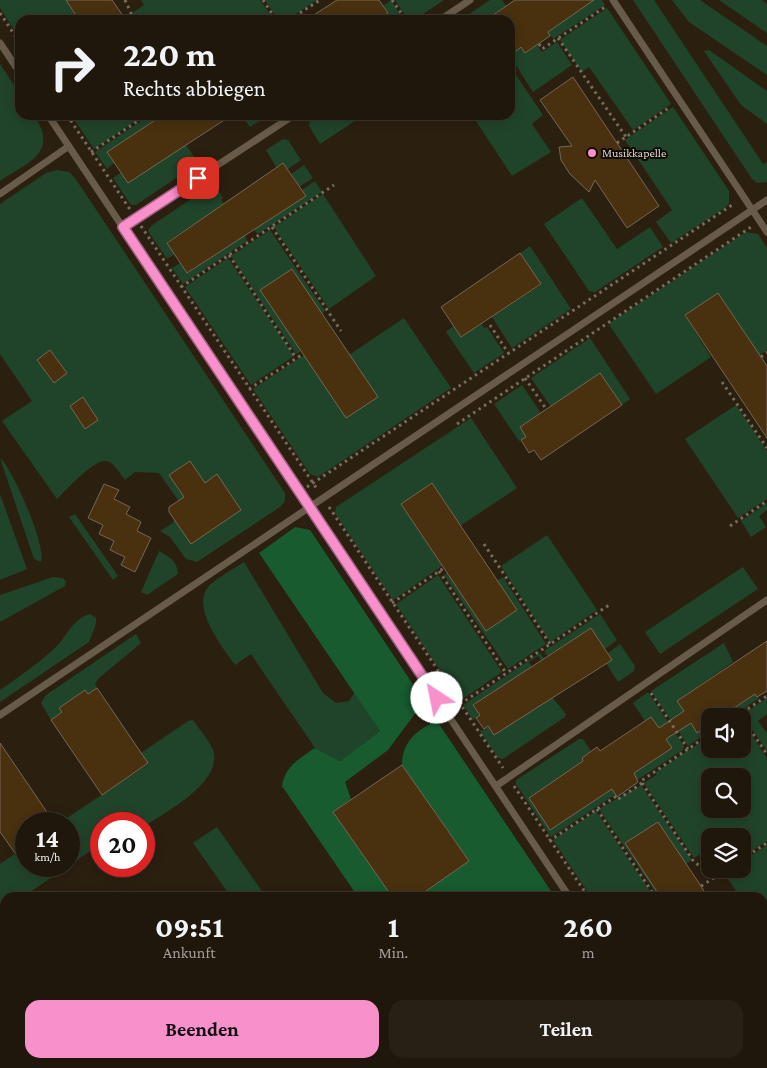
<!DOCTYPE html>
<html lang="de">
<style>
body{margin:0;font-family:"Crimson Pro",serif;background:#282015;color:#f1f3f6;height:100vh;display:flex;flex-direction:column;font-size:19px;white-space:nowrap}
*{box-sizing:border-box;margin:0}
p{font-size:16px;color:#a29f9d}
.icon{flex:none;width:28px;height:28px;fill:none;stroke:currentColor;stroke-width:2;stroke-linecap:round;stroke-linejoin:round}
.map{position:relative;flex:1;overflow:hidden}
.sheet{position:absolute;left:0px;top:892px;width:768px;height:176px;display:flex;flex-direction:column;background:#20170c;border-radius:15px 15px 0 0;box-shadow:0 2px 12px #0003,0 0 0 1px #3d362d}
.sheet>*{flex:none}
.guide{position:absolute;left:15px;top:15px;width:500px;height:105px;border-radius:15px;box-shadow:0 2px 12px #0003,0 0 0 1px #3d362d;background:#20170c;color:#f1f3f6;overflow:hidden}
.buttons{position:absolute;left:701px;top:708px;display:grid;gap:10px}
.buttons a{display:grid;place-items:center;width:50px;height:50px;border-radius:10px;background:#20170c;box-shadow:0 2px 12px #0003,0 0 0 1px #3d362d;font-size:25px}
.speed{position:absolute;left:15px;top:812px;display:flex;gap:10px;font-size:25px;font-weight:700;text-align:center}
.speed>*{display:grid;place-content:center;width:65px;height:65px;border-radius:50%;background:#20170c;box-shadow:0 2px 12px #0003,0 0 0 1px #3d362d;line-height:1}
.speed small{font-size:12px;font-weight:400}
.speed .limit{border:8px solid #d22;background:#fff;color:#111}
.pin{position:absolute;display:grid;place-items:center;width:42px;height:42px;color:#fff;margin:-21px;border-radius:10px;box-shadow:0 2px 8px #0006}
.me{position:absolute;width:55px;margin:-28px;rotate:326deg;stroke-linejoin:round;filter:drop-shadow(0 0 4px #0008)}
.turn{display:flex;align-items:center;gap:18px;height:105px;padding:0 25px;font-size:22px}
.turn .icon{width:65px;height:65px;stroke-width:2.5}
.turn b{display:block;font-size:35px;line-height:42px}
.eta{display:flex;justify-content:space-evenly;align-items:center;height:85px;text-align:center}
.eta b{font-size:30px;font-weight:700;line-height:35px}
.action{display:flex;gap:10px;margin-top:auto;padding:10px 25px}
.action a{flex:1;height:58px;border-radius:15px;background:#f890cb;color:#111;font-size:20px;font-weight:700;line-height:58px;text-align:center}
.action a+a{background:#282015;color:#f1f3f6}
.map>svg:first-child{display:block}
</style>
<div class="map">
<svg width="767" height="1068" viewBox="0 0 767 1068">
<rect width="100%" height="100%" fill="#2b1f10"/>
<path fill="#20442a" fill-rule="evenodd" d="M0,0H66L75,13L65,20H20V39L0,8Z
M141,0H260L274,20H136L132,13L144,5Z
M265,0H317L287,20H278Z
M391,0L404,20H383L382,17L388,13L383,6Z
M395,0H444L414,20H408Z
M490,0H502L506,6L496,13L499,18L496,20H460Z
M587,0H602L605,5L553,39L548,32L589,3Z
M633,0H654L763,164L767,162V182L757,183L752,179Z
M672,0H700L767,46V75L689,22Z
M719,0H762L767,4V33Z
M607,8L671,104L633,130L589,67L582,72L560,40Z
M557,42L572,65L533,92L510,56L521,47L526,53L537,45L542,52Z
M709,50L767,91V124L741,105L704,51Z
M0,64L20,94V115H34C59,153 29,162 0,181Z
M510,66L543,115L532,124L551,152L512,176L472,115H510Z
M673,107L729,191V203L726,207L671,243L656,222L672,210L625,140Z
M71,115H133L137,120L94,149Z
M150,115H163L107,152L114,163L107,169L95,152Z
M241,115H266L267,116L250,127Z
M317,115H364L320,144L309,126L310,120Z
M283,139L288,140L301,160L288,169L283,163L276,167L266,150Z
M186,145L197,161L194,166L136,205H131L113,178L122,172Z
M304,165L313,178L299,187L291,174Z
M57,170L69,172L75,178L285,493V501L280,507L197,562L186,559L170,537L160,531L173,523L180,503L159,473L135,472L125,480C120,474 114,462 106,461C94,459 66,490 57,499L2,421L32,401L0,354V204L46,173Z
M315,181L322,192L258,234L254,230L305,196L302,190Z
M215,185L223,198L221,200L224,204L167,242L175,254L167,259L148,231L151,226L210,186Z
M323,194L376,276L329,309L274,227Z
M582,198L617,249L650,227L663,247L595,292L589,291L544,224Z
M270,230L325,311L322,314L261,290L301,351L296,354L231,256Z
M746,232L758,234L767,248V350L759,355L718,293L685,315L711,357L656,394L610,326V323Z
M245,235L247,241L183,284L172,268L180,263L188,273Z
M530,246L571,309L512,348L492,317L541,285L520,253Z
M228,258L294,356L251,385L185,287Z
M404,318L451,388L318,477L310,474L253,389L304,355H349Z
M482,324L484,328L487,327L504,353L474,373L446,332L453,326L461,337Z
M590,338L630,399L622,405L600,373L551,407L531,378Z
M522,385L541,413L520,427L526,437L519,441L494,404Z
M736,405L767,451V499L738,518L685,439Z
M471,418L517,488L460,526L432,483L401,504L442,566L393,600L335,513L336,507Z
M0,458C12,467 47,547 41,562L34,559Z
M0,494L27,569L0,580Z
M767,503V510L759,516L766,527L751,537L741,521Z
M75,514L118,576L113,580L69,517Z
M547,535L597,610L550,642L501,566Z
M159,551C170,557 177,561 178,574L147,595L141,592Z
M244,562L323,693L336,703L349,701L355,692L380,731L340,761L315,748L251,654L235,665C223,648 191,608 208,587C215,579 235,568 244,562Z
M743,567L758,589L660,654L645,632Z
M447,573L486,631L517,610L497,581L503,577L546,644L508,669L444,575Z
M438,575L502,672L460,701L396,604Z
M53,577L63,578L66,582L65,586L0,622V595Z
M90,614L96,618V624L89,642L0,702V690C19,677 37,664 54,649C66,638 73,618 90,614Z
M600,614L617,640L605,649L591,628L547,656L544,651Z
M136,634L141,643L99,678L95,683L97,688L88,694L85,690L59,708L62,712L51,720L41,703L46,695Z
M724,643L733,662L677,701L684,711L672,722L651,691Z
M620,644L635,666L634,671L618,682L606,663L612,660L608,653Z
M540,653L544,658L541,660L538,656L529,662L532,667L473,705L480,715L473,720L463,705Z
M648,692L684,746L683,750L637,780L633,774L672,748L651,717L645,721L633,703Z
M755,694L759,698L733,716H722Z
M552,697L566,714L565,717L503,759L498,758L480,731Z
M767,698V714L758,721L767,733V751L742,715Z
M193,720C199,729 209,740 213,750C223,783 166,811 144,827V824H101V843L69,866V824H58L148,764L141,753L188,721Z
M743,722L767,758V841L743,857L742,836H710V854L707,850L694,858L644,783L656,775V772L710,736V749H742ZM742,776V809H710V776Z
M691,723L698,732L710,724V731L688,746L677,729Z
M579,739H583L591,751L582,758L583,761L530,798L550,830L612,789L616,794L551,837L516,784V780Z
M641,785L692,860L686,864L658,822L625,843L661,897H659L599,809Z
M596,811L654,897H591L553,840Z
M217,827L266,897H231L193,843Z
M767,845V938L763,931L762,898L740,897L724,873L731,869H742L743,861Z
M26,846V866H68L23,897L5,898V960L0,963V864Z
M767,1013V1068H700L699,1064H762L763,1016Z
M290,1064H374L375,1065L371,1068H283Z"/>
<path fill="#175b2f" d="M295,527L310,530L416,689L417,711L388,750L345,782L351,799L333,812L393,897H358L282,786C285,766 300,758 315,748L340,761L380,731L259,553Z
M437,721L555,897H416L469,861L402,765C402,742 417,729 437,721Z
M408,1064H581L584,1068H411Z"/>
<path fill="#49310f" stroke="#756756" d="M66,0H112L126,20H79Z
M337,0H379L388,13L377,20H306Z
M515,0H594L548,32L550,36L525,53L521,47L510,56V20H486Z
M573,77L659,206L627,228L595,180L589,192L570,174L561,160L559,147L572,146L540,100Z
M163,115H232L128,183L107,152Z
M283,163L306,196L187,273L167,243Z
M520,253L541,284L461,337L441,307Z
M292,269L378,397L346,418L260,290Z
M718,293L767,366V438L685,315Z
M50,350L67,373L54,383L37,360Z
M600,373L622,405L541,460L534,450L529,453L521,440L526,437L520,427Z
M83,397L98,420L85,429L70,406Z
M190,461L205,483L217,474L241,510L191,544L169,512V507L184,497L169,475Z
M432,483L517,610L486,631L401,504Z
M104,484L119,490L114,499L130,507L126,514L141,522L137,531L151,538L135,572L121,565L125,557L110,550L114,541L99,534L103,525L88,518Z
M591,628L612,660L494,735L488,726L484,729L476,718L480,715L473,705Z
M767,641V691L757,697L755,694L722,716H710V724L697,733L691,723L666,739L672,748L634,773L638,782L617,797L612,789L550,830L529,798L583,761L582,758L597,747L600,751L651,717L659,728L684,711L677,701Z
M97,688L148,763L102,795L51,720L62,712L59,708L85,690L88,694Z
M0,743L55,824H26V846L15,853L0,832Z
M402,765L469,861L416,898H393L333,812Z
M658,822L701,886L708,898H661L625,843Z"/>
<g fill="none" stroke-linecap="round" stroke-linejoin="round">
<path stroke="#776c5f" stroke-width="3" stroke-dasharray="2.5 4" stroke-linecap="butt" d="M125,0L134,20
M263,0L276,20
M392,0L406,20
M0,13L20,43
M69,20L76,15
M289,20L320,0
M558,38L626,137
M539,44L542,49L605,7
M67,115L131,211
M134,115L138,121
M617,143L670,107
M91,152L147,115
M141,226L317,489
M272,227L341,331
M229,255L296,358
M181,287L334,185
M490,325L509,354
M761,357L767,352
M525,378L546,409
M722,382L767,448
M249,389L303,354
M457,424L751,227
M307,487L735,203
M329,507L503,768
M730,526L767,501
M484,544L550,644
M439,571L506,673
M392,603L444,568
M651,693L688,749
M460,704L609,605
M737,716L767,696
M742,718L767,754
M642,783L694,862L708,871
M514,786L589,898
M597,809L656,898
M549,841L615,797L617,800L642,783L641,781L710,734
M742,859L767,843
M701,886L728,869
M762,982L767,979"/>
<path stroke="#695b4a" stroke-width="7" d="M613,0L767,232
M440,20L470,0
M0,43L20,73
M48,115L570,898
M0,194L69,146
M123,227L294,115
M0,715L767,200
M496,786L767,600
M762,1006L767,1003
M667,1068L677,1064"/>
</g>
<g fill="none" stroke-linecap="round" stroke-linejoin="round">
<defs>
<path id="route" d="M198,178L123,227L437,698"/>
</defs>
<use href="#route" stroke="#a15e84" stroke-width="12"/>
<use href="#route" stroke="#f890cb" stroke-width="9"/>
</g>
<circle fill="#f890cb" stroke="#0f0a05" stroke-width="2" cx="592" cy="153" r="5"/>
<g text-anchor="middle" stroke-width="4" stroke-linejoin="round" paint-order="stroke">
<g font-size="12" fill="#dfd7cd" stroke="#0f0a05" text-anchor="start">
<text x="602" y="157">Musikkapelle</text>
</g>
</g>
</svg>
<div class="buttons">
<a><svg class="icon" aria-label="sound" viewBox="0 0 24 24"><path d="M4 9h4l5-4v14l-5-4H4zM17 9q2 3 0 6"/></svg></a>
<a><svg class="icon" aria-label="search" viewBox="0 0 24 24"><circle cx="10" cy="10" r="6"/><path d="M15 15l6 6"/></svg></a>
<a><svg class="icon" aria-label="layers" viewBox="0 0 24 24"><path d="M12 4l9 5-9 5-9-5zM3 14l9 5 9-5"/></svg></a>
</div>
<div class="speed"><div>14<small>km/h</small></div><div class="limit">20</div></div>
<div class="pin" style="left:198px;top:178px;background:#d93025"><svg class="icon" aria-label="arrive" viewBox="0 0 24 24"><path d="M6 21V4h12l-3 4 3 4H6"/></svg></div>
<svg class="me" style="left:437px;top:698px" viewBox="-20 -20 40 40"><circle r="19" fill="#fff"/><path d="M0-13L10 11 0 6-10 11z" fill="#f890cb"/></svg>
<div class="guide">
<div class="turn"><svg class="icon" aria-label="right" viewBox="0 0 24 24"><path d="M7 20v-9h11M14 6l5 5-5 5"/></svg><div><b>220 m</b>Rechts abbiegen</div></div>
</div>
<section class="sheet">
<div class="eta">
<div><b>09:51</b><p>Ankunft</p></div>
<div><b>1</b><p>Min.</p></div>
<div><b>260</b><p>m</p></div>
</div>
<div class="action"><a>Beenden</a><a>Teilen</a></div>
</section>
</div>
